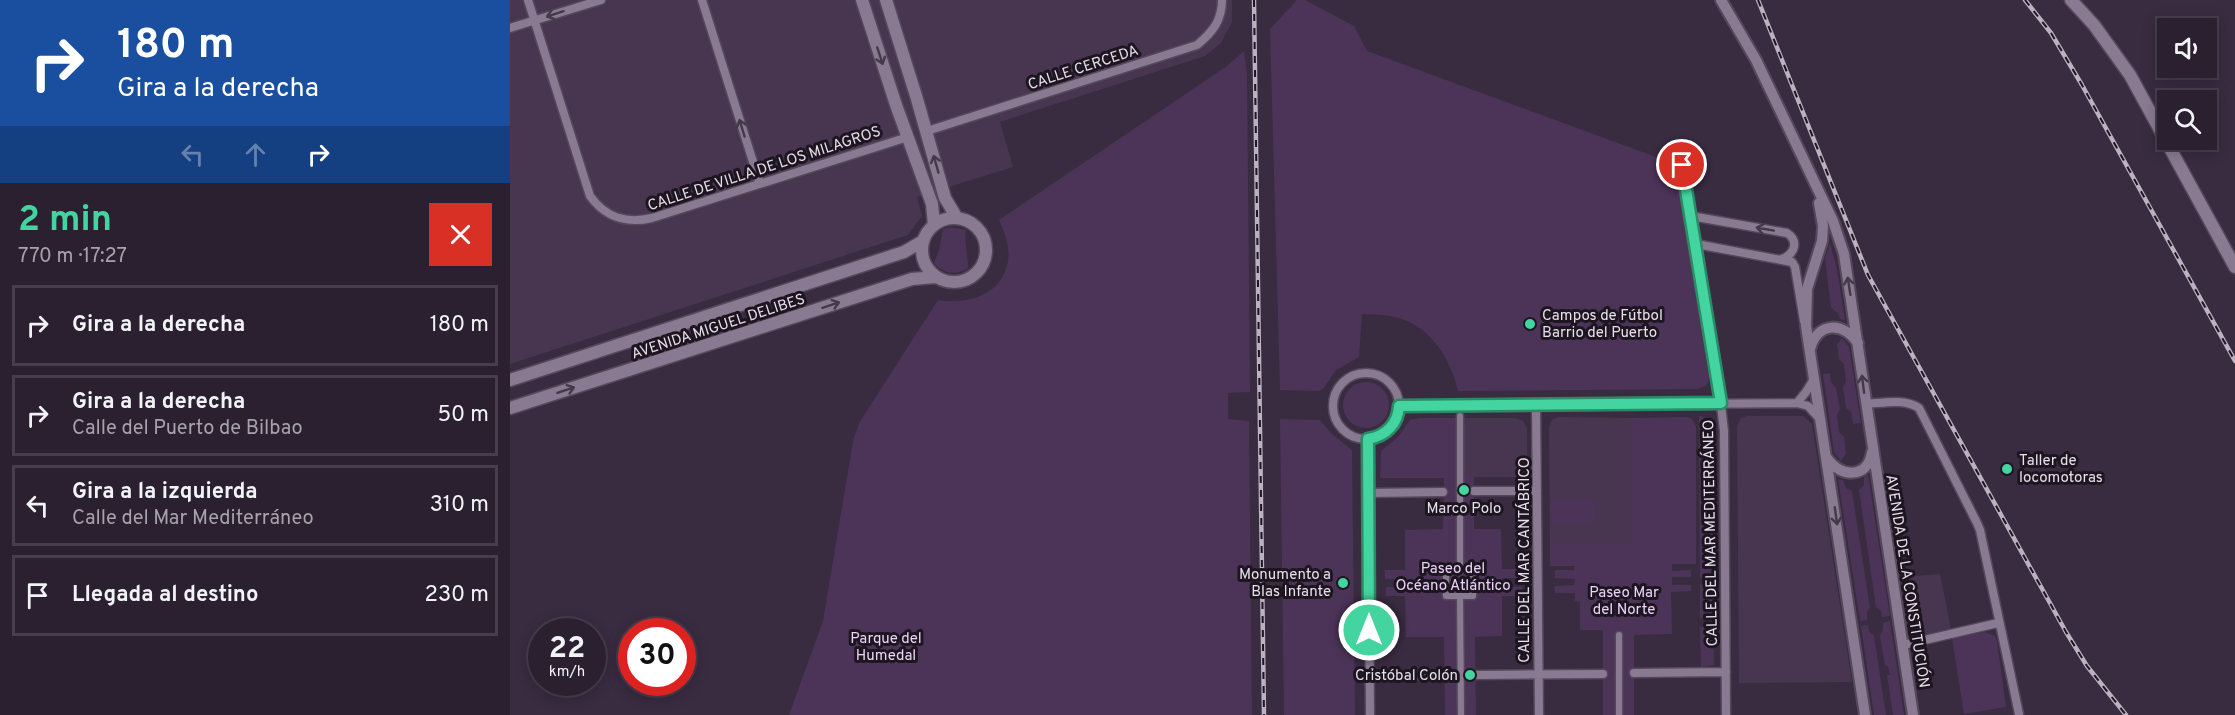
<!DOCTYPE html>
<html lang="es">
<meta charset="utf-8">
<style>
body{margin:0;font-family:Overpass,sans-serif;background:#372d3c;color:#f1f3f6;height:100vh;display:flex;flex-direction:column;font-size:22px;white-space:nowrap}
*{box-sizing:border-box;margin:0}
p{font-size:20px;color:#a6a3ab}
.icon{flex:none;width:33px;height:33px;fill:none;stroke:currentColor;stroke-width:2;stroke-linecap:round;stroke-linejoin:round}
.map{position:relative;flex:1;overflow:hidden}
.drawer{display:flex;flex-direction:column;background:#2b2030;width:510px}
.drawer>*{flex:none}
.guide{background:#1a4fa0;color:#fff;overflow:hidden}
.fabs{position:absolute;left:1647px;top:18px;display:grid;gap:12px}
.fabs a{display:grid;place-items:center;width:60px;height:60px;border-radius:0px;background:#2b2030;box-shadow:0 3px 15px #0003,0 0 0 2px #473e4c;font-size:30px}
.speed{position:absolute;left:18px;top:618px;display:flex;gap:12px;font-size:30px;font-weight:700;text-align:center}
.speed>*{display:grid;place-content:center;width:78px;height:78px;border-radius:50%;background:#2b2030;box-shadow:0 3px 15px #0003,0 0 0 2px #473e4c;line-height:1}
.speed small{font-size:15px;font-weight:400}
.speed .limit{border:9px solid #d22;background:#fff;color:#111}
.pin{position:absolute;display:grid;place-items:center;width:51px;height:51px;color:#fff;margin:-26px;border:3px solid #fff;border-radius:50%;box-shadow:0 2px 6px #0007}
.me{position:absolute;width:66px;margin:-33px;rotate:0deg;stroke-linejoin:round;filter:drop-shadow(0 0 4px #0008)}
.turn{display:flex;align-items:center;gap:21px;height:126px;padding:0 18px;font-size:27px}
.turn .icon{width:78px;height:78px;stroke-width:2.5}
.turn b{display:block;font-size:42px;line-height:51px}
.lanes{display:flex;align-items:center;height:57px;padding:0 18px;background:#0003;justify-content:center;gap:30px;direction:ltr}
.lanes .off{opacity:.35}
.round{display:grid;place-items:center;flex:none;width:63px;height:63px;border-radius:0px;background:#372d3c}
.headline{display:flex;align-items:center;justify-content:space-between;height:102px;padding:0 18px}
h1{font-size:36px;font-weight:700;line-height:45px;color:#44d49f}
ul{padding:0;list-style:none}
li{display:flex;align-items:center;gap:18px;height:81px;margin:0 12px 9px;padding:0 6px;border:3px solid #473e4c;border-radius:0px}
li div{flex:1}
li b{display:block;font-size:22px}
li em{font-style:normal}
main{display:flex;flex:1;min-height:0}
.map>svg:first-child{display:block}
</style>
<main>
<section class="drawer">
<div class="guide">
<div class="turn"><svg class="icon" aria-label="right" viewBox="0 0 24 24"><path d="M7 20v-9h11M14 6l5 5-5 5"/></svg><div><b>180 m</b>Gira a la derecha</div></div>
<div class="lanes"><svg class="icon off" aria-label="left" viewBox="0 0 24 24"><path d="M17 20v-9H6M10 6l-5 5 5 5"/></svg><svg class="icon off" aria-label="ahead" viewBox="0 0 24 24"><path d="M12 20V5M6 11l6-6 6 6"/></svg><svg class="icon" aria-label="right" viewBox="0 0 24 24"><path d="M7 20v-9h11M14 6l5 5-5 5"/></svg></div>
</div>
<div class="headline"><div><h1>2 min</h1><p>770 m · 17:27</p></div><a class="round" style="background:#d93025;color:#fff"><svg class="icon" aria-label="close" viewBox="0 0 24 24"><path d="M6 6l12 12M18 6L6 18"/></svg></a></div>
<ul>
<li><svg class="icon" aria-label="right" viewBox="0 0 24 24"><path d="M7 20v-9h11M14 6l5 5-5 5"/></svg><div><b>Gira a la derecha</b></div><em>180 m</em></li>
<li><svg class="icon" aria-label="right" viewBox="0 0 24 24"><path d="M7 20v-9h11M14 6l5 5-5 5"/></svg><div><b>Gira a la derecha</b><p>Calle del Puerto de Bilbao</p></div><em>50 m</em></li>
<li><svg class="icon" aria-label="left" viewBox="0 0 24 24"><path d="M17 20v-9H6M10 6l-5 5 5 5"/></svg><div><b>Gira a la izquierda</b><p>Calle del Mar Mediterráneo</p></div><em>310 m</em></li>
<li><svg class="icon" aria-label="arrive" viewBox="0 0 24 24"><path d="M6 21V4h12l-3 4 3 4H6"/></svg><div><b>Llegada al destino</b></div><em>230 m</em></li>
</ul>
</section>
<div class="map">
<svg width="1725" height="715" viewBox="0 0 1725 715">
<rect width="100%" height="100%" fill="#392b40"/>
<path fill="#483650" d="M0,0H722V22L711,43L695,56L490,122L503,167L407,197L412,216L398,235L0,364Z
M1237,416H1293L1302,424L1342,682L1229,683L1227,426L1231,418Z
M1049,417L1123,418V545H1040L1039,427L1042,420Z
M954,418H1005L1013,421L1017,428V477H964L954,471Z
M1430,574L1441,629L1410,637L1404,636L1400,633L1397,626L1390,577Z"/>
<path fill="#4c3458" d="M787,0H795L844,26L857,51L1165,164L1199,377L1197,385L1188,389L948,391C941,359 919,324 885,317C874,314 863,315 852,314L849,357L826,370L813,389L808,391L770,390L760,29Z
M734,51L737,73L740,392L718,393V419L739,421L742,715H279L313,621L343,441L349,423L428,300C457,305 493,295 498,261C500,248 495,232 489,220L717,66Z
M441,227L456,230C454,239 458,257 458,268C445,276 434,274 424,263L429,250L433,229Z
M1320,243L1327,269L1335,320L1330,319L1328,313L1321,308L1315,258Z
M1332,338L1339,347L1351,423L1343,424L1341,412L1336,408L1333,387L1336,382L1334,364L1329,359L1327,344Z
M1320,373L1321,382L1326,388L1330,409L1327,415L1329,432L1334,437L1336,454L1331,461L1324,452L1313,374Z
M833 405a23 23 0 1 1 46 0a23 23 0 1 1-46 0Z
M1189,416L1198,418L1202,425L1203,578H1190Z
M1178,417L1182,419L1186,426V564H1162V571L1181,570V577H1162V585H1181V591L1161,592L1162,634L1124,635V715H1093V630H1070V602L1065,601V593H1045L1044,586L1064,585L1065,579L1045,578V570H1064L1065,566H1040V545H1123V418Z
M909,418H954V470L964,477V529H991L992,569H1012V578H992V587H1012V596H992V636L965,637L966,715H935L934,637H896L895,596H876V587H895V579H875V570H895V530L933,529L934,478H870L871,451L887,438L900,420Z
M770,419L810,420L822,434L842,450L845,715H774Z
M1358,474L1380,616L1372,617L1371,611L1366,607L1349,490L1354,485V477Z
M1328,479L1333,480L1336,488L1342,491L1360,608L1357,612V620L1350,621Z
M1042,499H1084V523H1042Z
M1190,584H1203V618H1190Z
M1380,621L1394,715H1383L1377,675H1380L1378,666H1375L1370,635L1373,630V623Z
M1358,625L1359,631L1364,636L1376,715H1364L1351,626Z
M1203,626L1204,665L1191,667L1190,627Z
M1475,632L1485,636L1487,641L1496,707L1454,714L1442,638Z"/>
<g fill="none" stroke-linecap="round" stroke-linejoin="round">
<defs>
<path id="pedestrian" d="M950,416V569
M936,569H963V596H936Z
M950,596L951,715
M1109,635V715"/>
<path id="minor" d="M18,0L80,196C96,218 116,224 142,218L398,137
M192,0L250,184
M0,28L91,0
M417,131L687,45C703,32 712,20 712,0
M1172,165L1208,380L1214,431L1216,715
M1181,216L1277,233C1289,241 1285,254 1272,259
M1186,244L1282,262L1285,267L1294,321
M823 406a33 33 0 1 1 66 0a33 33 0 1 1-66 0Z
M1287,403L1296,392L1304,379
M1356,404C1373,403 1394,398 1409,408L1467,523L1470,530L1509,714
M1026,405L1029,715
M889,406L1287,403L1298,406L1309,418
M858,439L860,715
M964,491H1027
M858,493L933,492
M1393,645L1488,623
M1124,673L1216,672
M860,675L934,676
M966,675L1093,674"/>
<path id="tertiary" d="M1211,0L1246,60L1323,221L1334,254L1403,715
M1309,203L1313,226L1312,241L1297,289L1296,326L1355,715
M1300,349C1308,321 1333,322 1348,343
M1317,458C1330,478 1358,479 1362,452"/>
<path id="secondary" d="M352,0L386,105L422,204L424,225
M376,0L407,99L435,198L447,218
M1561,0L1584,25L1620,75L1725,267
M412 250a32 32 0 1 1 64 0a32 32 0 1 1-64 0Z
M0,380L394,252L413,241
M0,408L402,279L425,277"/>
</defs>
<use href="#pedestrian" stroke="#54485a" stroke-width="9"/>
<use href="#minor" stroke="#54485a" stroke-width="11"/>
<use href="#tertiary" stroke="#54485a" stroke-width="14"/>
<use href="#secondary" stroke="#54485a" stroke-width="15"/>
<use href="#pedestrian" stroke="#897a91" stroke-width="6"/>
<use href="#minor" stroke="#897a91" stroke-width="8"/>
<use href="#tertiary" stroke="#897a91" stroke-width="10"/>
<use href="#secondary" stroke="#897a91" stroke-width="12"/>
<defs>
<path id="rail" d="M744,0L754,715
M1248,0L1358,275L1556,632L1577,666L1616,715
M1515,0L1541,33L1572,85L1725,361"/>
</defs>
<use href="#rail" stroke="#bbb1c0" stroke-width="4.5"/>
<use href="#rail" stroke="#1d1620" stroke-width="2" stroke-dasharray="7" stroke-linecap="butt"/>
</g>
<defs><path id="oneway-shaft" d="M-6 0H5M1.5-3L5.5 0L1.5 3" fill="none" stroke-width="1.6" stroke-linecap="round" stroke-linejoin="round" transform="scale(1.5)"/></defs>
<g stroke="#433948">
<use href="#oneway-shaft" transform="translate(45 14) rotate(162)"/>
<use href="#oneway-shaft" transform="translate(370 56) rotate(72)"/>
<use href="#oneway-shaft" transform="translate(232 128) rotate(-107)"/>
<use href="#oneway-shaft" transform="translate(426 164) rotate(-106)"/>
<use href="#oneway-shaft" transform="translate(1255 229) rotate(-170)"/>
<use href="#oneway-shaft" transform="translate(1339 286) rotate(-99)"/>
<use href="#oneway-shaft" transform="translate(321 305) rotate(-18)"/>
<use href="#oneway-shaft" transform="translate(1353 384) rotate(-97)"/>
<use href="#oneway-shaft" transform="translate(56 390) rotate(-18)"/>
<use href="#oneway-shaft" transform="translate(1326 516) rotate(82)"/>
</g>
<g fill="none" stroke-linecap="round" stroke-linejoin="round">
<defs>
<path id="route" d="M859,630L858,439C876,436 888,424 889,406L1211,403L1172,165"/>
</defs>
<use href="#route" stroke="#2c8a67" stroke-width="15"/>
<use href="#route" stroke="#44d49f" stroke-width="10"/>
</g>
<g fill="#44d49f" stroke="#1d1620" stroke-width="2">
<circle cx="1020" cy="324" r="6"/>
<circle cx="1497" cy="469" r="6"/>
<circle cx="954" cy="490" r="6"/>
<circle cx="833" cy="583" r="6"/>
<circle cx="960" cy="675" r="6"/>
</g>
<g text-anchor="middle" stroke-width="6" stroke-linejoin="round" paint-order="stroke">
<g font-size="15" fill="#e8dfed" stroke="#1d1620">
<text transform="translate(573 67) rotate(-18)" y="5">CALLE CERCEDA</text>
<text transform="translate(254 168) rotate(-18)" y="5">CALLE DE VILLA DE LOS MILAGROS</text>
<text transform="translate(208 326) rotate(-18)" y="5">AVENIDA MIGUEL DELIBES</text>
<text transform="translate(1200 533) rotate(-91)" y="5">CALLE DEL MAR MEDITERRÁNEO</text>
<text transform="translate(1014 560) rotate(-90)" y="5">CALLE DEL MAR CANTÁBRICO</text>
<text transform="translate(1398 581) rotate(81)" y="5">AVENIDA DE LA CONSTITUCIÓN</text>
</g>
<g font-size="15" fill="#e8dfed" stroke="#1d1620" text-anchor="start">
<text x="1032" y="320">Campos de Fútbol<tspan x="1032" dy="17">Barrio del Puerto</tspan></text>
<text x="1509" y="465">Taller de<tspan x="1509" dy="17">locomotoras</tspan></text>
<text x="954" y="513" text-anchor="middle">Marco Polo</text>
<text x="821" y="579" text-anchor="end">Monumento a<tspan x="821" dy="17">Blas Infante</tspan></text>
<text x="948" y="680" text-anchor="end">Cristóbal Colón</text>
</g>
<g font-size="15" fill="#edd2fa" stroke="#1d1620">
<text x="943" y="573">Paseo del<tspan x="943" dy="17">Océano Atlántico</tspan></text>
<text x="1114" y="597">Paseo Mar<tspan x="1114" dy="17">del Norte</tspan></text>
<text x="376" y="643">Parque del<tspan x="376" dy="17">Humedal</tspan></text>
</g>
</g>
</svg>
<div class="fabs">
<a><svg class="icon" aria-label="sound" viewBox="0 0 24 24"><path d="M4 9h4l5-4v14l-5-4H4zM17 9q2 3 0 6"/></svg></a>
<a><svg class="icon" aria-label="search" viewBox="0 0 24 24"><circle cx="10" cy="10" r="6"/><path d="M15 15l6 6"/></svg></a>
</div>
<div class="speed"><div>22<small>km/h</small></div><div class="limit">30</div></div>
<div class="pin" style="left:1172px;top:165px;background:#d93025"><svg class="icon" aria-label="arrive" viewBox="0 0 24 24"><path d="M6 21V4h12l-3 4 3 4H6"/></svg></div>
<svg class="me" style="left:859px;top:630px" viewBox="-20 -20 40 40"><circle r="17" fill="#44d49f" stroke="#fff" stroke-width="3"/><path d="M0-11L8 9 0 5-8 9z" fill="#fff"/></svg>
</div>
</main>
